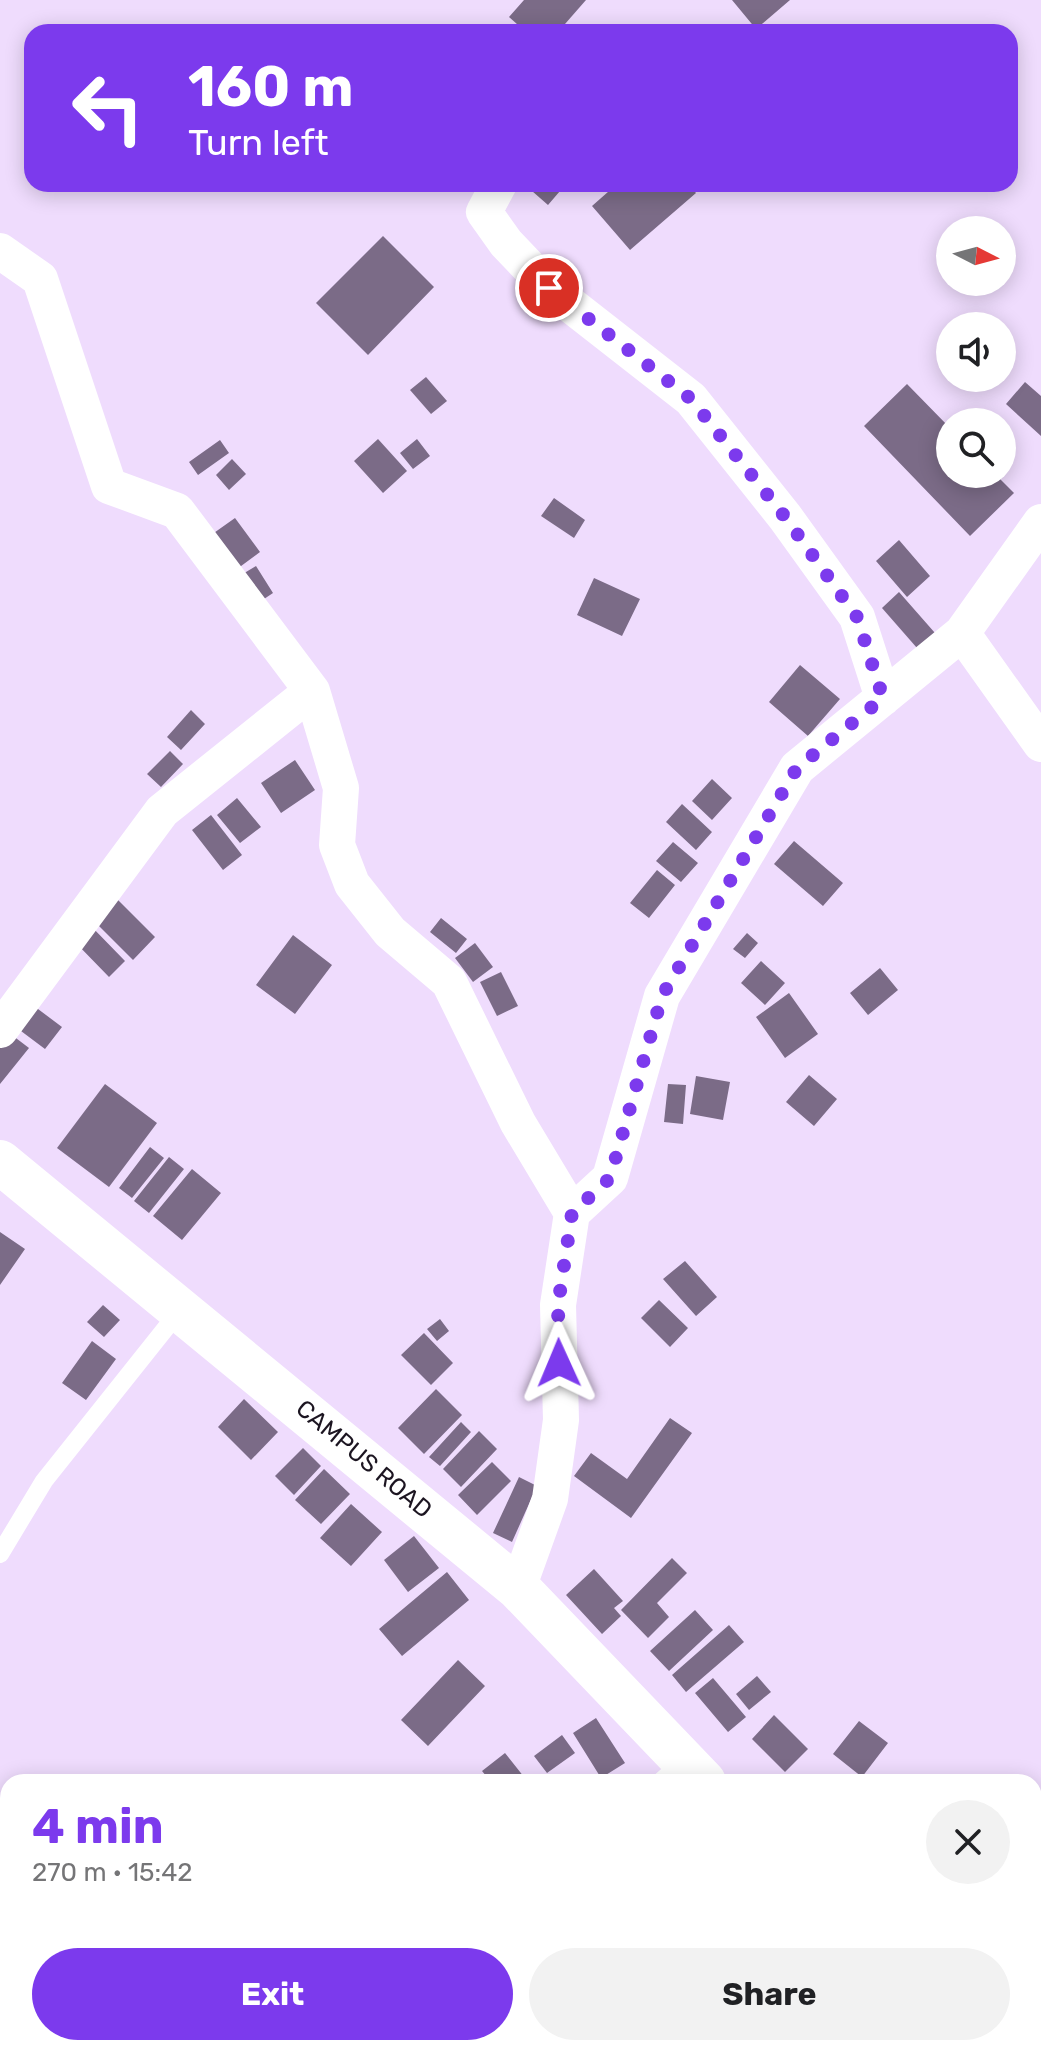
<!DOCTYPE html>
<meta charset="utf-8">
<style>
body{margin:0;font-family:Rubik,sans-serif;background:#f2f2f2;color:#202124;height:100vh;display:flex;flex-direction:column;font-size:30px;white-space:nowrap}
*{box-sizing:border-box;margin:0}
p{font-size:26px;color:#757577}
.icon{flex:none;width:44px;height:44px;fill:none;stroke:currentColor;stroke-width:2;stroke-linecap:round;stroke-linejoin:round}
.map{position:relative;flex:1;overflow:hidden}
.drawer{position:absolute;left:0px;top:1774px;width:1042px;height:282px;display:flex;flex-direction:column;background:#fff;border-radius:24px 24px 0 0;box-shadow:0 4px 20px #0003}
.drawer>*{flex:none}
.banner{position:absolute;left:24px;top:24px;width:994px;height:168px;border-radius:24px;box-shadow:0 4px 20px #0003;background:#7c3aed;color:#fff;overflow:hidden}
.needle{width:52px;rotate:96deg}
.tools{position:absolute;left:936px;top:216px;display:grid;gap:16px}
.tools a{display:grid;place-items:center;width:80px;height:80px;border-radius:50%;background:#fff;box-shadow:0 4px 20px #0003;font-size:40px}
.pin{position:absolute;display:grid;place-items:center;width:68px;height:68px;color:#fff;margin:-34px;border:4px solid #fff;border-radius:50%;box-shadow:0 2px 8px #0007}
.me{position:absolute;width:88px;margin:-44px;rotate:359deg;stroke-linejoin:round;filter:drop-shadow(0 0 6px #0008)}
.turn{display:flex;align-items:center;gap:28px;height:168px;padding:0 32px;font-size:36px}
.turn .icon{width:104px;height:104px;stroke-width:2.5}
.turn b{display:block;font-size:56px;line-height:68px}
.round{display:grid;place-items:center;flex:none;width:84px;height:84px;border-radius:42px;background:#f2f2f2}
.head{display:flex;align-items:center;justify-content:space-between;height:136px;padding:0 32px}
h1{font-size:48px;font-weight:700;line-height:60px;color:#7c3aed}
.cta{display:flex;gap:16px;margin-top:auto;padding:16px 32px}
.cta a{flex:1;height:92px;border-radius:48px;background:#7c3aed;color:#fff;font-size:32px;font-weight:700;line-height:92px;text-align:center}
.cta a+a{background:#f2f2f2;color:#202124}
.map>svg:first-child{display:block}
</style>
<div class="map">
<svg width="1041" height="2055" viewBox="0 0 1041 2055">
<rect width="100%" height="100%" fill="#efdcfd"/>
<path fill="#7b6b87" d="M524,0H586L558,32H526L509,17Z
M732,0H790L756,29Z
M524,184H566L548,205Z
M617,184H688L696,193L630,250L592,206Z
M383,236L434,287L368,355L316,303Z
M426,377L447,401L431,414L410,390Z
M1025,382L1041,396V436L1006,404Z
M907,384L950,428V474H995L1014,493L970,536L864,426Z
M378,439L407,471L383,493L354,461Z
M417,439L430,456L413,469L400,453Z
M220,440L229,453L198,475L189,462Z
M232,459L246,474L229,490L216,475Z
M554,498L585,520L574,538L541,516Z
M235,518L260,552L237,569L211,535Z
M899,540L930,576L907,597L876,561Z
M256,566L273,593L258,603L241,575Z
M594,578L640,599L622,636L577,615Z
M899,592L935,633L917,648L882,608Z
M800,665L840,699L808,736L769,702Z
M191,710L205,724L181,750L167,737Z
M170,751L183,764L161,787L147,774Z
M295,760L315,790L281,813L261,783Z
M712,779L732,798L712,820L692,801Z
M237,798L261,827L240,843L217,815Z
M682,804L712,832L696,850L666,822Z
M211,815L242,855L223,870L192,830Z
M794,841L843,883L823,906L774,864Z
M673,842L698,863L681,882L656,861Z
M657,870L675,885L649,918L630,903Z
M113,895L155,937L133,960L91,918Z
M441,918L467,939L456,953L430,932Z
M90,925L125,961L109,977L74,941Z
M747,933L758,943L745,958L733,949Z
M293,935L332,965L295,1014L256,985Z
M475,943L493,967L473,982L455,958Z
M761,961L785,983L765,1005L741,983Z
M880,968L898,990L868,1015L850,993Z
M501,972L518,1006L497,1016L480,982Z
M789,993L818,1034L785,1058L756,1017Z
M30,1003L62,1027L45,1049L13,1025Z
M8,1032L29,1048L0,1084V1041Z
M809,1075L837,1099L814,1126L786,1102Z
M696,1076L730,1082L723,1120L690,1114Z
M105,1084L157,1123L109,1187L57,1148Z
M668,1084L686,1085L683,1124L664,1122Z
M150,1147L164,1158L132,1198L119,1188Z
M169,1157L184,1169L149,1213L134,1201Z
M192,1169L221,1193L182,1240L153,1216Z
M0,1232L25,1249L0,1285Z
M685,1261L717,1297L696,1316L663,1279Z
M659,1300L688,1328L670,1347L641,1318Z
M103,1305L120,1320L104,1337L87,1322Z
M440,1319L449,1331L437,1341L427,1329Z
M424,1333L453,1363L431,1385L401,1355Z
M92,1341L116,1359L86,1400L62,1383Z
M436,1389L462,1415L424,1454L398,1428Z
M244,1399L278,1432L251,1460L218,1427Z
M670,1418L692,1433L631,1518L574,1476L591,1453L627,1479Z
M461,1422L471,1432L440,1466L429,1457Z
M479,1431L497,1449L461,1487L443,1469Z
M303,1448L321,1466L294,1495L275,1476Z
M492,1462L511,1481L477,1515L458,1495Z
M324,1469L350,1494L321,1524L295,1500Z
M519,1477L537,1486L512,1542L493,1533Z
M351,1504L382,1532L351,1566L320,1538Z
M414,1536L439,1568L408,1592L384,1560Z
M672,1558L687,1573L657,1603L669,1617L648,1638L621,1610Z
M594,1569L623,1601L614,1608L621,1616L602,1634L566,1595Z
M447,1572L469,1600L402,1656L379,1629Z
M695,1610L713,1630L669,1671L650,1651Z
M729,1625L744,1642L686,1692L672,1675Z
M458,1660L485,1686L428,1746L401,1720Z
M757,1676L771,1692L749,1710L736,1694Z
M713,1678L746,1717L728,1732L695,1693Z
M774,1715L808,1749L785,1772L752,1739Z
M596,1718L625,1763L601,1778L573,1733Z
M859,1721L888,1743L862,1777L833,1754Z
M562,1735L575,1753L547,1773L534,1756Z
M505,1753L528,1782H491L482,1771Z
M321,2048H379L376,2055H340Z
M881,2048H898L905,2055H874Z
M970,2048H1000L1008,2055H963Z"/>
<g fill="none" stroke-linecap="round" stroke-linejoin="round">
<path stroke="#fff" stroke-width="18" d="M0,1554L44,1481L181,1309
M660,1782L684,1761
M405,2055L410,2048"/>
<path stroke="#fff" stroke-width="36" d="M499,184L484,212L506,243L549,288L691,399L785,517L857,617L883,698
M0,251L40,279L109,486L177,511L312,691L341,788L337,845L352,884L390,932L449,982L518,1123L572,1213
M962,633L1041,744
M0,1030L162,811L312,691
M518,1588L550,1499L561,1420L558,1305L572,1213L610,1178L662,996L797,768L962,633L1041,522"/>
<path stroke="#fff" stroke-width="44" d="M0,1162L518,1588L704,1782
M1034,2037L1041,2043"/>
</g>
<g fill="none" stroke-linecap="round" stroke-linejoin="round">
<path stroke="#7c3aed" stroke-width="14" stroke-dasharray="0 25.2" d="M549,288L691,399L785,517L857,617L883,698L797,768L662,996L610,1178L572,1213L558,1305L559,1363"/>
</g>
<g text-anchor="middle" stroke-width="7" stroke-linejoin="round" paint-order="stroke">
<g font-size="24" fill="#1c1521" stroke="#fff">
<text transform="translate(364 1459) rotate(40)" y="8">CAMPUS ROAD</text>
</g>
</g>
</svg>
<div class="tools">
<a><svg class="needle" viewBox="-14 -14 28 28"><path d="M0-13l5 13h-10z" fill="#e53935"/><path d="M0 13l5-13h-10z" fill="#757577"/></svg></a>
<a><svg class="icon" aria-label="sound" viewBox="0 0 24 24"><path d="M4 9h4l5-4v14l-5-4H4zM17 9q2 3 0 6"/></svg></a>
<a><svg class="icon" aria-label="search" viewBox="0 0 24 24"><circle cx="10" cy="10" r="6"/><path d="M15 15l6 6"/></svg></a>
</div>
<div class="pin" style="left:549px;top:288px;background:#d93025"><svg class="icon" aria-label="arrive" viewBox="0 0 24 24"><path d="M6 21V4h12l-3 4 3 4H6"/></svg></div>
<svg class="me" style="left:559px;top:1363px" viewBox="-20 -20 40 40"><path d="M0-17L14 15 0 8-14 15z" fill="#7c3aed" stroke="#fff" stroke-width="4"/></svg>
<div class="banner">
<div class="turn"><svg class="icon" aria-label="left" viewBox="0 0 24 24"><path d="M17 20v-9H6M10 6l-5 5 5 5"/></svg><div><b>160 m</b>Turn left</div></div>
</div>
<section class="drawer">
<div class="head"><div><h1>4 min</h1><p>270 m · 15:42</p></div><a class="round"><svg class="icon" aria-label="close" viewBox="0 0 24 24"><path d="M6 6l12 12M18 6L6 18"/></svg></a></div>
<div class="cta"><a>Exit</a><a>Share</a></div>
</section>
</div>
